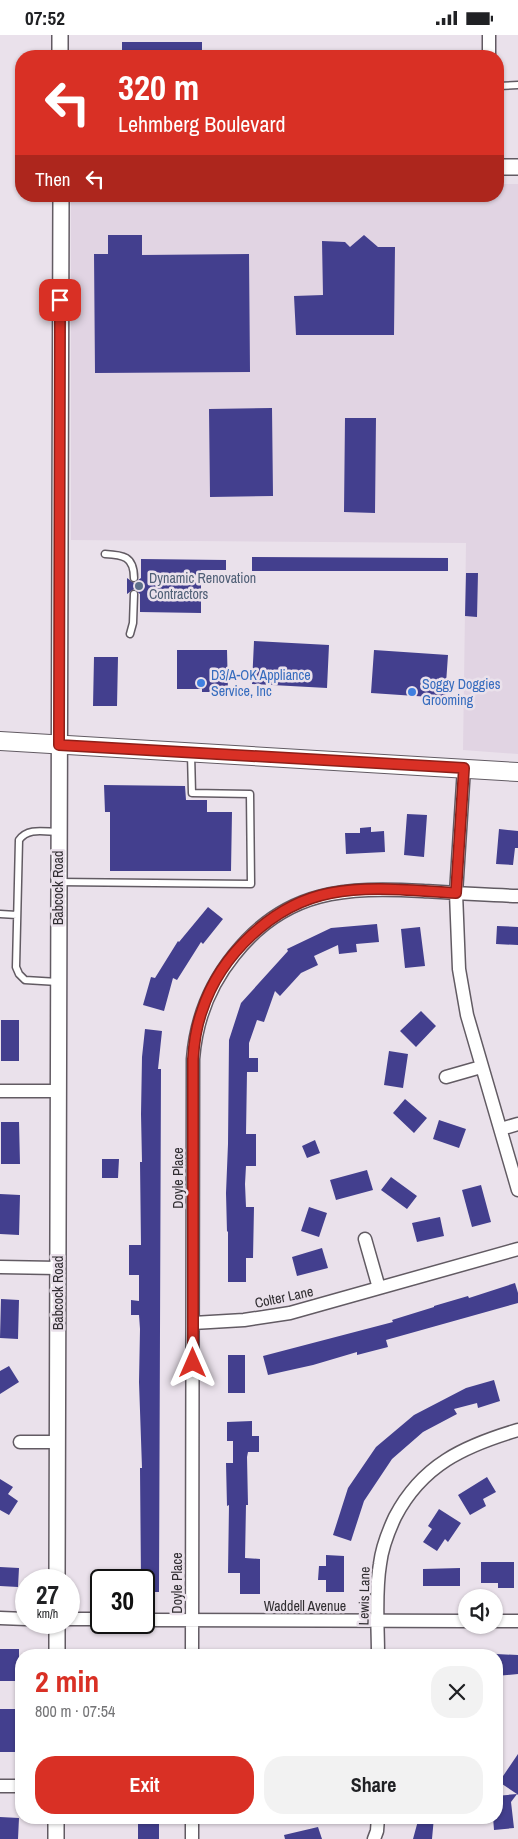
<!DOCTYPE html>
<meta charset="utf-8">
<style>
body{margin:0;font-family:"Archivo Narrow",sans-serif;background:#f2f2f2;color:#202124;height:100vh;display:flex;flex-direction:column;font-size:19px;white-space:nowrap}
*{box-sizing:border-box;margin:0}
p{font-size:16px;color:#757577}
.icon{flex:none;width:28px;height:28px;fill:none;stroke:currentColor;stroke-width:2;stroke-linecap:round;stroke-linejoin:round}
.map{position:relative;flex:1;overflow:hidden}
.sheet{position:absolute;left:15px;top:1614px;width:488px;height:175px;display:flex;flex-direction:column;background:#fff;border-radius:20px;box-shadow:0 1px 4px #0004}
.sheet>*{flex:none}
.top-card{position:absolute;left:15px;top:15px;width:489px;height:152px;border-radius:20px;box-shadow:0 1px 4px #0004;background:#d93025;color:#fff;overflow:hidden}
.tools{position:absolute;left:458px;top:1554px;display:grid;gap:10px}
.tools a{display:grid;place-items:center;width:45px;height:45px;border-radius:50%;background:#fff;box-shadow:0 1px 4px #0004;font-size:25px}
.speed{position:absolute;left:15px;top:1534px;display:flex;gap:10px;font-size:25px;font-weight:700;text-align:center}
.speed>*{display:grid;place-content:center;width:65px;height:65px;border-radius:50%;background:#fff;box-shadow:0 1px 4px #0004;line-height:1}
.speed small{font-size:12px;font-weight:400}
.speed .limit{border:2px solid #111;border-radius:8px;background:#fff;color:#111}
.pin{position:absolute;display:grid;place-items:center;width:42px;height:42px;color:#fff;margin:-21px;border-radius:10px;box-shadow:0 2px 8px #0006}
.me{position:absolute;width:55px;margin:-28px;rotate:0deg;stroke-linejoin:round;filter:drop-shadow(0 0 4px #0008)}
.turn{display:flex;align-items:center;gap:18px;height:105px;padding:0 20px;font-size:22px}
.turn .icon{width:65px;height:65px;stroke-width:2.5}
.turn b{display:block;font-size:35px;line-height:42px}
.then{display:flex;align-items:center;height:48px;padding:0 20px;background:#0003;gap:10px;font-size:19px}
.round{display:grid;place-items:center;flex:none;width:52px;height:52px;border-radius:20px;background:#f2f2f2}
.overview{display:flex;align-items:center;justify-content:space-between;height:85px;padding:0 20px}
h1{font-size:30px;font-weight:700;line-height:38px;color:#d93025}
.action{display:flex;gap:10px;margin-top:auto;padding:10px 20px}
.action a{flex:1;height:58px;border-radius:20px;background:#d93025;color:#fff;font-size:20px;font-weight:700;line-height:58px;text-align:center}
.action a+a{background:#f2f2f2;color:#202124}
.status{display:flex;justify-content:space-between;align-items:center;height:35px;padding:0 25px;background:#fff;direction:ltr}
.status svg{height:14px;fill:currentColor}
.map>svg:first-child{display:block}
</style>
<div class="status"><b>07:52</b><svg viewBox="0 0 49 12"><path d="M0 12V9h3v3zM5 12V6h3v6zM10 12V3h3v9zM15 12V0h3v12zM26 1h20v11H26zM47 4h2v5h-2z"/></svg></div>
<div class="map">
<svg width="518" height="1804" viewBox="0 0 518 1804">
<rect width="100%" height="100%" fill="#eae1eb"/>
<path fill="#e1d4e3" d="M498,149H518V719L463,715L466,508L71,505V161H498Z"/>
<path fill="#433f8e" d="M122,7H202V21H122Z
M108,200H142V220L249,219L250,337L95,338L94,219H108Z
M364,200L378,212H395L394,300H296L294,261L323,260L322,206L345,207L350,212Z
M272,373L273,461L210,462L209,374Z
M345,383H376L375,478L344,477Z
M252,522L448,523V536H252Z
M141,524L226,525V535H201V578L140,577V559L134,554L127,559V543L134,548L141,543Z
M466,538H478L477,582L465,581Z
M254,606L329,610L327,653L252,649Z
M177,615H227L228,657H202V654H177Z
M374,615L448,620L445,663L371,658Z
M94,622H118L117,671H93Z
M104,750L185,751L186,765H207V777H232L231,836H110V777H105Z
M407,779L427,780L424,822L404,820Z
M371,792V797L384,796L385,817L346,819L345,798H360V793Z
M499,794L518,796V813H515L513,830L496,829Z
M208,872L223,884L203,909L201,907L177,945L173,943L164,976L143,970L151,942L155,943L178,906L179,907Z
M377,889L379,907L356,909L357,917L339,919L338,910L314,921L318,930L301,938L280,961L275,956L264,987L257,985L249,1008V1023H258V1037H247L246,1099H256V1131H246L245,1149L246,1172H254L253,1223H246V1247H228V1196L227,1197L226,1158L228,1109L229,1005L241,968L288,916L287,914L331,893Z
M497,891L518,892V910L496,909Z
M420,892L425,931L405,933L401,894Z
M421,976L436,991L416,1012L400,996Z
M1,985H19V1026H1Z
M145,994L162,996L158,1034H161L159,1557H144V1545H141L140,1433H142L139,1347L140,1294L139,1280H131V1265L139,1266V1240H129V1210H141L140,1127H142L141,1079L142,1022Z
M389,1016L408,1019L403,1053L384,1050Z
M405,1064L427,1083L414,1098L393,1078Z
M439,1085L466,1094L459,1113L433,1104Z
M1,1087H19L20,1129H1Z
M315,1105L320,1118L307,1123L302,1111Z
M102,1124H119L118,1143H102Z
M367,1135L373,1155L336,1165L330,1145Z
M391,1142L417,1161L407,1174L381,1155Z
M481,1150L491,1187L472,1192L462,1155Z
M0,1159L20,1160L19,1200L0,1199Z
M309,1172L327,1178L319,1202L301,1196Z
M440,1182L444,1201L417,1207L412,1188Z
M322,1213L328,1233L297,1241L292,1222Z
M515,1248L518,1258V1268L386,1305L388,1312L357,1320V1317L313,1330L268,1340L263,1321L393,1287L392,1285L434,1272V1271L468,1261L469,1263Z
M1,1264L19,1265L18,1304L0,1303Z
M228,1320H245V1358H228Z
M9,1331L19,1347L0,1359V1336Z
M494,1345L500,1366L478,1373L477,1368L454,1374L457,1379L423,1397L392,1424L364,1466L351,1506L333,1500L348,1453L376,1412L414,1380L466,1353Z
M252,1386V1401H259V1417H248L247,1422L248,1470H246L245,1523L260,1524V1559H240V1538H228L229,1470L227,1471L226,1428H233V1406H227V1387Z
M487,1442L496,1457L483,1464L486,1471L470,1480L458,1460Z
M0,1444L13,1452L8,1459L18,1466L9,1480L0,1475Z
M439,1474L461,1488L448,1507L445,1504L437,1516L423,1507L432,1494L428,1491Z
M326,1520L344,1521V1557H326V1545H318L319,1531H326Z
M481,1527H514V1553H498V1548H481Z
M0,1532L19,1533L18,1552L0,1551Z
M460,1533V1551H423V1534Z
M0,1614H19V1646H0Z
M496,1619L518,1620V1639L496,1641Z
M0,1674H18V1717H0Z
M518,1719V1760L517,1759L511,1767L514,1793L494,1795L493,1782H496V1761L517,1759L499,1747Z
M0,1782L19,1783L18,1804H0Z
M419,1782H434L432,1804H413Z
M138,1786H159V1804H138Z
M318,1792L322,1804H285L284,1800Z"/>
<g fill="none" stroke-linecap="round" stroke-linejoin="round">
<defs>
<path id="service" d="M498,51L518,50
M105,519C123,520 134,521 134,543
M130,599L133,588L134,559
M58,847L251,849L250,759L192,758L191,719
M0,879L17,880
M58,947L25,945L19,939L16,932L19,805C28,792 45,797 59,797"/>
<path id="minor" d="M489,0V21
M464,733L456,858L459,934L467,980L518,1155
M446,1042L481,1032
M0,1056H58
M501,1094L518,1089
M365,1204L379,1253
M0,1232L58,1233
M193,1288L244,1285L290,1278L518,1214
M20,1407H57
M0,1583L26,1584
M69,1584H101
M144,1585L466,1586
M494,1586H518
M192,1620L193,1024C196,985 209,951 234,920C286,854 346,852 423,856C455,858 486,860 518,861
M378,1620C378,1590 375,1559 380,1529C382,1512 388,1497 395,1482C422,1430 464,1411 518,1395
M0,1751H21
M192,1804V1782
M374,1804L377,1796L378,1782"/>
<path id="tertiary" d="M60,0V21
M498,132H518
M57,1545L61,161
M57,1620V1588
M56,1804V1782"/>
<path id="secondary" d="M0,706L518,737"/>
</defs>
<use href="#service" stroke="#625b63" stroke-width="9"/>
<use href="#minor" stroke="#625b63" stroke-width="15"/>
<use href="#tertiary" stroke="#625b63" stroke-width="18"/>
<use href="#secondary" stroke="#625b63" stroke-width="20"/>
<use href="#service" stroke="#fff" stroke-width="6"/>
<use href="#minor" stroke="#fff" stroke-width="12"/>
<use href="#tertiary" stroke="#fff" stroke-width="15"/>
<use href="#secondary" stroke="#fff" stroke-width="18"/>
</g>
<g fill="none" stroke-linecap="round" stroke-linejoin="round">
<defs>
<path id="route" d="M60,265L59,710L464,733L456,858C415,856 372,850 331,858C273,869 220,920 202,976C196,992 194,1008 193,1024V1328"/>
</defs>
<use href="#route" stroke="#8d1f18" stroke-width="12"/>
<use href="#route" stroke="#d93025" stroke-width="9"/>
</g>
<circle fill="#5c6f8a" stroke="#eae1eb" stroke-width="2" cx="139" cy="551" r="5"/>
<g fill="#3f7fe0" stroke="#eae1eb" stroke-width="2">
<circle cx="201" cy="648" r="5"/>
<circle cx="412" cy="657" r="5"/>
</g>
<g text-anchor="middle" stroke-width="5" stroke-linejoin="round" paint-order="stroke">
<g font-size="14" fill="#4e5e75" stroke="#eae1eb" text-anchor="start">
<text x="149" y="548">Dynamic Renovation<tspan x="149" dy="16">Contractors</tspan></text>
</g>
<g font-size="14" fill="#366cbe" stroke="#eae1eb" text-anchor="start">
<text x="211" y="645">D3/A-OK Appliance<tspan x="211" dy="16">Service, Inc</tspan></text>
<text x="422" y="654">Soggy Doggies<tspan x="422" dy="16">Grooming</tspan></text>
</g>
<g font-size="14" fill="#302d31" stroke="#eae1eb">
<text transform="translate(58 853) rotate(-90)" y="5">Babcock Road</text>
<text transform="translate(178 1143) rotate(-90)" y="5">Doyle Place</text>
<text transform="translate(58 1258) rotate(-90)" y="5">Babcock Road</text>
<text transform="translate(284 1262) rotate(-12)" y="5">Colter Lane</text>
<text transform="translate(177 1548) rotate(-90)" y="5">Doyle Place</text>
<text transform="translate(364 1561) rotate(-89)" y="5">Lewis Lane</text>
<text x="305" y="1576">Waddell Avenue</text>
</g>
</g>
</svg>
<div class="tools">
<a><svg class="icon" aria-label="sound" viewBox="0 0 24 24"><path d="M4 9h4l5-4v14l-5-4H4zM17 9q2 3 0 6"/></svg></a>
</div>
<div class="speed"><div>27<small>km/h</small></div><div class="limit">30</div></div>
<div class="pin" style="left:60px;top:265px;background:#d93025"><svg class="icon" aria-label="arrive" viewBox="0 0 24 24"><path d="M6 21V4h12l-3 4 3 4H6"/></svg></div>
<svg class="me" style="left:193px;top:1328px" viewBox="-20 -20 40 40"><path d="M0-17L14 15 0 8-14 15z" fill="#d93025" stroke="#fff" stroke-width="4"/></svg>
<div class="top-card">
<div class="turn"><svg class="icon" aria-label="left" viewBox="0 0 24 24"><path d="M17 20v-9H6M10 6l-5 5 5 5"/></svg><div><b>320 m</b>Lehmberg Boulevard</div></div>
<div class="then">Then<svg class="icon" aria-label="left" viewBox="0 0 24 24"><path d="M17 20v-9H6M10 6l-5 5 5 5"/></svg></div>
</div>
<section class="sheet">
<div class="overview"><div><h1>2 min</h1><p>800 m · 07:54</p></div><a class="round"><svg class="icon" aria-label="close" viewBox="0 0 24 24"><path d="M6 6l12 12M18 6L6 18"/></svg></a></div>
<div class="action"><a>Exit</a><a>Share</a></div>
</section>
</div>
